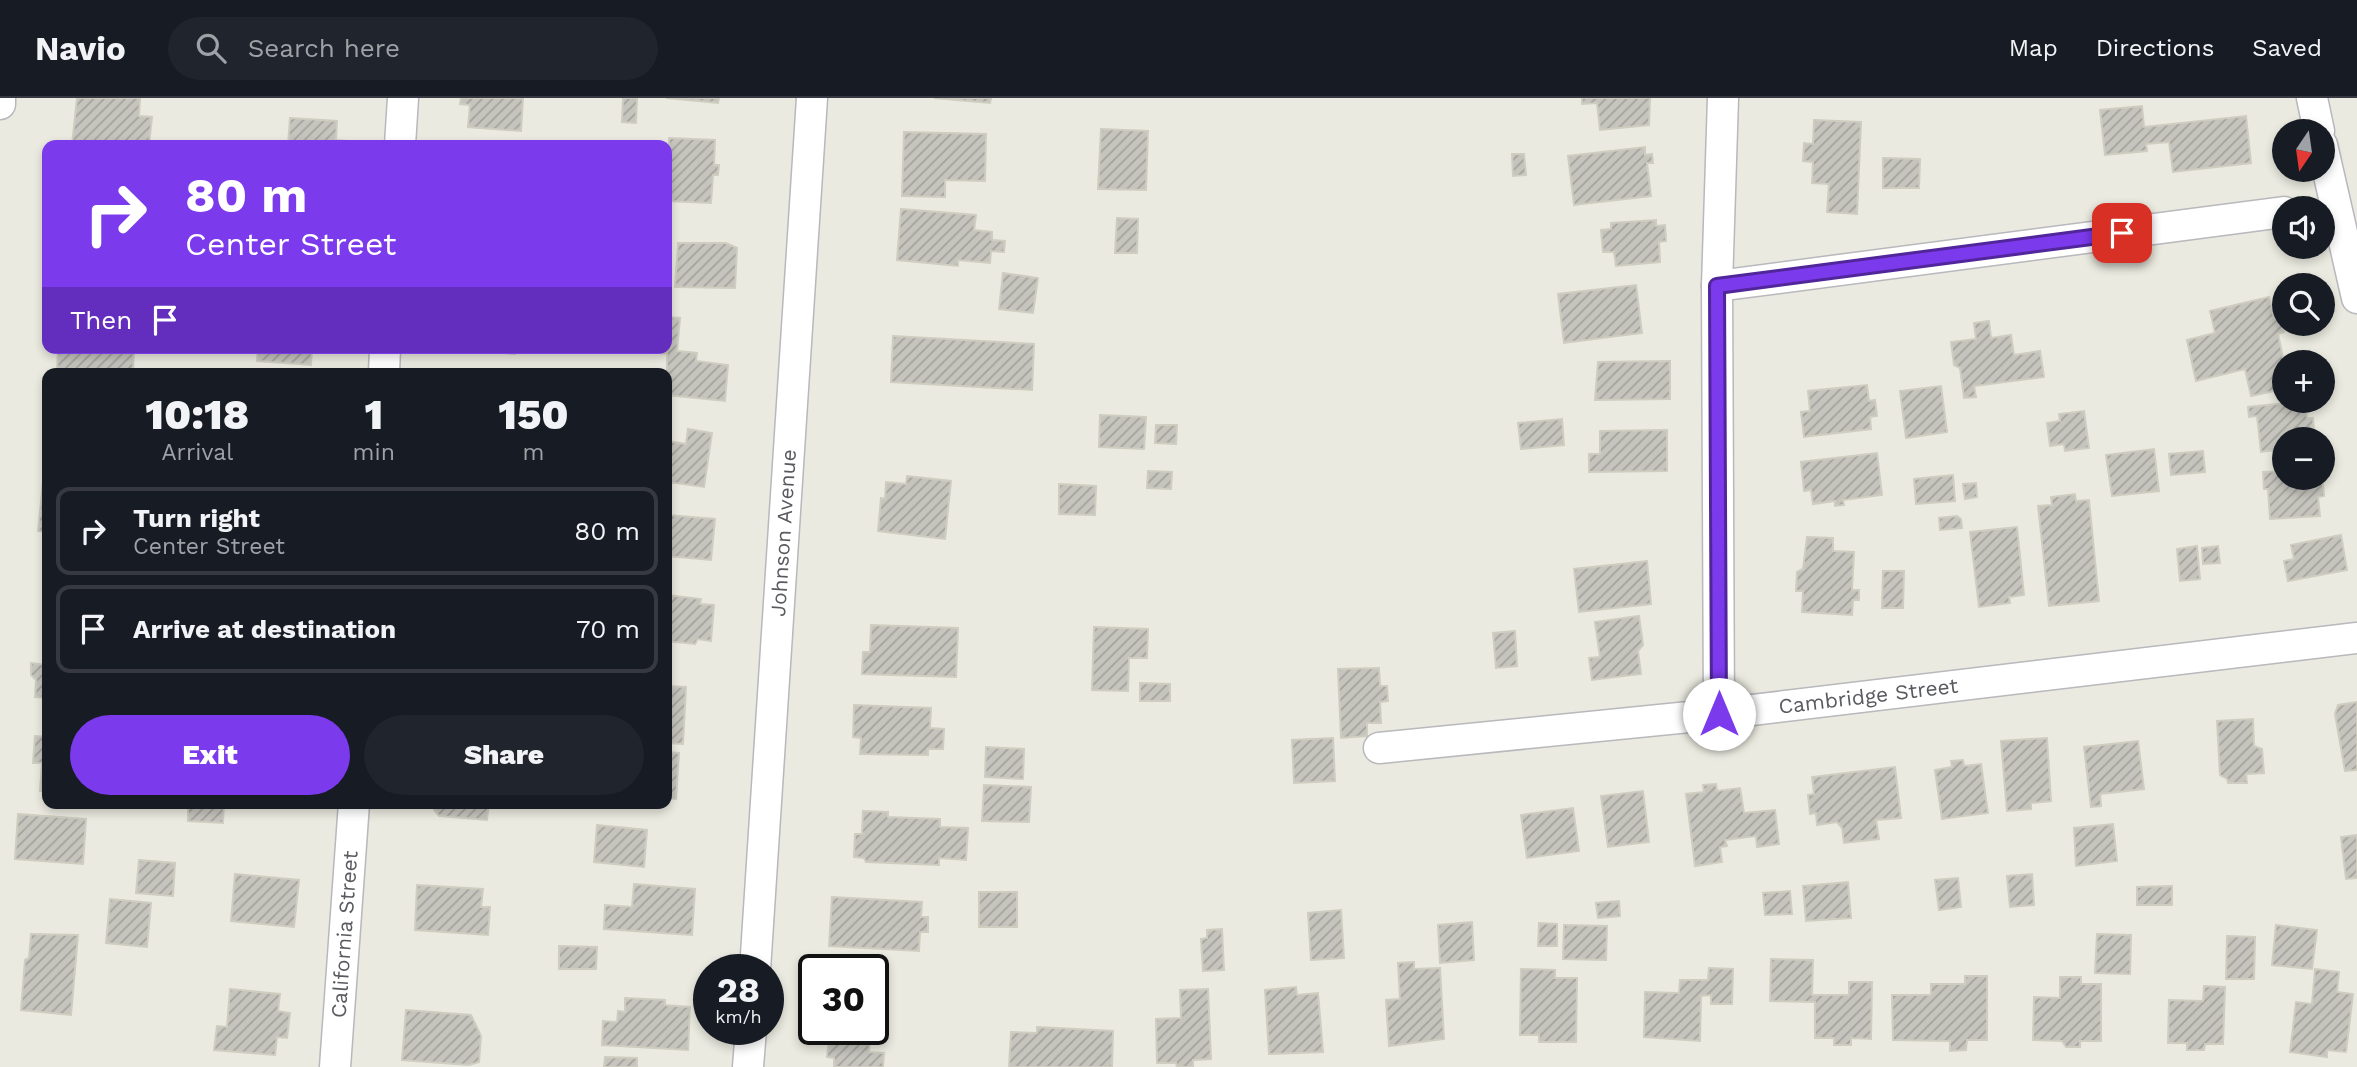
<!DOCTYPE html>
<meta charset="utf-8">
<style>
body{margin:0;font-family:"Work Sans",sans-serif;background:#20242c;color:#f1f3f6;height:100vh;display:flex;flex-direction:column;font-size:26px;white-space:nowrap}
*{box-sizing:border-box;margin:0}
p{font-size:23px;color:#9ea1a6}
.icon{flex:none;width:38px;height:38px;fill:none;stroke:currentColor;stroke-width:2;stroke-linecap:round;stroke-linejoin:round}
.map{position:relative;flex:1;overflow:hidden}
.side{position:absolute;left:42px;top:270px;width:630px;height:441px;display:flex;flex-direction:column;background:#171b24;border-radius:14px;box-shadow:0 4px 10px #0003}
.side>*{flex:none}
.banner{position:absolute;left:42px;top:42px;width:630px;height:214px;border-radius:14px;box-shadow:0 4px 10px #0003;background:#7c3aed;color:#fff;overflow:hidden}
.needle{width:46px;rotate:193deg}
.fabs{position:absolute;left:2272px;top:21px;display:grid;gap:14px}
.fabs a{display:grid;place-items:center;width:63px;height:63px;border-radius:50%;background:#171b24;box-shadow:0 4px 10px #0003;font-size:35px}
.speed{position:absolute;left:693px;top:856px;display:flex;gap:14px;font-size:35px;font-weight:700;text-align:center}
.speed>*{display:grid;place-content:center;width:91px;height:91px;border-radius:50%;background:#171b24;box-shadow:0 4px 10px #0003;line-height:1}
.speed small{font-size:18px;font-weight:400}
.speed .limit{border:4px solid #111;border-radius:10px;background:#fff;color:#111}
.pin{position:absolute;display:grid;place-items:center;width:60px;height:60px;color:#fff;margin:-30px;border-radius:14px;box-shadow:0 4px 10px #0006}
.me{position:absolute;width:77px;margin:-38px;rotate:0deg;stroke-linejoin:round;filter:drop-shadow(0 0 5px #0008)}
.turn{display:flex;align-items:center;gap:24px;height:147px;padding:0 28px;font-size:32px}
.turn .icon{width:91px;height:91px;stroke-width:2.5}
.turn b{display:block;font-size:49px;line-height:60px}
.then{display:flex;align-items:center;height:66px;padding:0 28px;background:#0003;gap:14px;font-size:26px}
.eta{display:flex;justify-content:space-evenly;align-items:center;height:119px;text-align:center}
.eta b{font-size:42px;font-weight:800;line-height:49px}
.cta{display:flex;gap:14px;margin-top:auto;padding:14px 28px}
.cta a{flex:1;height:80px;border-radius:42px;background:#7c3aed;color:#fff;font-size:28px;font-weight:800;line-height:80px;text-align:center}
.cta a+a{background:#20242c;color:#f1f3f6}
ul{padding:0;list-style:none}
li{display:flex;align-items:center;gap:21px;height:88px;margin:0 14px 10px;padding:0 14px;border:4px solid #363941;border-radius:14px}
li div{flex:1}
li b{display:block;font-size:26px}
li em{font-style:normal}
header{display:flex;align-items:center;gap:42px;box-sizing:border-box;height:98px;padding:0 35px;background:#171b24;border-bottom:2px solid #363941}
header strong{font-size:33px}
nav{display:flex;gap:38px;margin-inline-start:auto;font-size:24px}
.search{width:490px;height:63px;background:#20242c;display:flex;align-items:center;gap:18px;box-sizing:border-box;padding:0 24px;border-radius:38px;color:#9ea1a6;font-size:26px}
.map>svg:first-child{display:block}
</style>
<header>
<strong>Navio</strong>
<div class="search"><svg class="icon" aria-label="search" viewBox="0 0 24 24"><circle cx="10" cy="10" r="6"/><path d="M15 15l6 6"/></svg>Search here</div>
<nav><a>Map</a><a>Directions</a><a>Saved</a></nav>
</header>
<div class="map">
<svg width="2357" height="969" viewBox="0 0 2357 969">
<defs>
<pattern id="building-hatch" width="6" height="6" patternUnits="userSpaceOnUse" patternTransform="scale(1.75)"><rect width="6" height="6" fill="#c5c4bd"/><path d="M-1 1l2-2M0 6l6-6M5 7l2-2" fill="none" stroke="#a3a29d"/></pattern>
</defs>
<rect width="100%" height="100%" fill="#eaeae0"/>
<path fill="url(#building-hatch)" stroke="#cecdc0" stroke-width="2" d="M77,0H140L139,18L152,19L149,47H72Z
M461,0H523L521,33L468,29L470,7L460,6Z
M623,0H637L636,25L622,24Z
M666,0H719L718,5Z
M934,0H991L990,5Z
M1582,0H1650L1649,27L1600,32L1597,5L1582,6Z
M2142,8L2144,29L2246,18L2251,65L2173,74L2169,44L2146,46L2147,53L2105,57L2100,12Z
M290,20L337,23L336,42L347,43V47H288Z
M1814,22L1861,24L1857,116L1827,114L1829,86L1812,85L1813,64L1803,63L1804,45L1813,46Z
M1101,31L1148,33L1146,92L1098,91Z
M904,34L986,36L985,83L945,82V99L902,98Z
M669,40L715,42L714,67H719L718,77H713L711,105L667,103Z
M1645,49V57L1652,56L1653,65H1647L1651,98L1574,107L1568,58Z
M1512,56H1524L1526,77L1513,78Z
M1883,60L1920,61L1919,90H1883Z
M901,111L976,117L974,132L992,134V142L1005,143L1004,154L991,153L990,165L958,162V168L897,162Z
M1117,120L1138,121L1137,155H1115Z
M1656,122V128L1665,127L1666,143L1659,144L1660,164L1616,168L1614,154H1603L1601,132L1611,131V125Z
M678,145H726L737,150L735,190L675,189Z
M1003,175L1038,180L1033,215L999,211Z
M1636,187L1642,235L1564,245L1558,196Z
M2269,199L2274,219L2279,217L2284,234L2278,236L2284,264V291L2251,298L2245,271L2196,283L2187,242L2215,235L2210,213Z
M667,219L680,220L677,253L697,255L696,263L728,267L725,303L667,297V256L642,253L643,250H667Z
M1989,223L1991,240L2011,237L2014,257L2040,253L2044,279L1974,288L1976,299L1964,300L1960,270L1954,267L1951,244L1976,241L1974,225Z
M893,238L1034,246L1032,292L891,284Z
M58,250H134L133,275H57Z
M258,250H312L311,267L257,263Z
M445,250H516L515,256Z
M1670,263V301L1595,302L1598,264Z
M1867,287L1869,303L1875,302L1877,318L1870,319L1871,331L1804,339L1801,314L1810,313L1808,293Z
M1941,288L1947,334L1906,340L1900,293Z
M2305,303L2307,320H2313L2314,330H2308L2310,341H2284V351L2261,354L2257,318L2249,319L2248,309Z
M2084,313L2089,350L2065,353L2064,346L2050,348L2047,325L2060,323L2059,316Z
M1100,317L1146,319L1144,351L1099,349Z
M1562,321L1564,347L1521,351L1518,325Z
M1156,327H1177L1176,346L1155,345Z
M688,331L712,335L704,389L667,384V343L686,346Z
M1667,332V373L1589,374V356H1600V333Z
M2154,351L2159,393L2112,398L2106,357Z
M2203,353L2205,374L2171,377L2169,356Z
M1877,355L1882,397L1843,402L1844,407L1835,408V403L1813,406L1811,392L1804,393L1801,364Z
M1148,373L1172,374L1171,391L1147,390Z
M2284,373V380H2315L2316,387L2323,386L2324,398L2318,399L2320,418L2270,421L2268,391H2264L2263,374Z
M1953,377L1955,403L1916,406L1914,381Z
M907,378L951,383L945,441L878,433L881,400L885,401L886,384L906,386Z
M43,384L47,385V434L38,433Z
M1976,385L1977,399L1965,401L1963,386Z
M1059,386L1096,388L1095,417L1059,416Z
M2075,396L2076,403L2089,402L2099,503L2049,508L2038,408L2052,407L2051,399Z
M667,417L715,421L711,462L667,458Z
M1957,418L1961,421L1962,430L1940,432L1939,420Z
M2017,429L2024,497L2009,499L2010,505L1979,509L1970,434Z
M2341,437L2347,472L2288,483L2284,463L2294,461L2291,447Z
M1807,439L1833,440V453L1854,454L1852,492H1859V502H1853L1852,517L1802,514L1803,493H1796L1797,474L1803,471Z
M2197,448L2200,481L2180,483L2177,451Z
M2218,448L2220,465L2203,466L2202,450Z
M1647,463L1651,506L1579,514L1574,471Z
M1883,473H1904L1903,510H1882Z
M667,497L701,501L700,506L714,507L711,543L698,541L695,546L667,543Z
M1639,518L1643,547L1638,553L1641,576L1592,582L1589,560L1600,559L1595,524Z
M871,527L958,530L956,579L862,576L863,554H870Z
M1094,529L1148,531L1147,560H1129L1128,593L1092,592Z
M1515,533L1517,568L1496,570L1493,535Z
M47,546V600L35,599L36,582L31,577V565L45,567Z
M1379,570L1380,588H1387L1388,603L1380,604L1381,625H1367V638L1341,640L1338,571Z
M1140,585L1170,586V603H1140Z
M667,588L686,589L683,646L667,645Z
M2357,604V672L2345,673L2335,616L2338,607Z
M854,607L931,610L930,630L944,631L943,651H928V657L860,656L861,640L853,639Z
M2253,621L2254,648L2262,651L2264,675L2246,676L2247,685H2228L2227,681L2220,677L2217,623Z
M35,638L47,639V694L40,693L42,665H33Z
M1333,640L1335,683L1294,685L1292,642Z
M2047,640L2051,703L2031,705V711L2007,713L2001,643Z
M2138,643L2144,691L2100,696L2101,708L2091,709L2084,649Z
M986,649L1024,651L1023,681L985,679Z
M667,654L679,655L676,701L667,700Z
M1963,662L1964,668L1981,666L1988,715L1942,721L1935,672L1952,669L1951,663Z
M1895,669L1901,720L1876,722L1879,741L1844,745L1842,730L1837,724L1817,727L1816,715L1810,716L1808,697L1814,696L1812,679Z
M1716,686L1717,693L1740,690L1744,715L1775,712L1779,746L1757,749L1756,738L1725,742L1727,748L1720,749L1722,764L1695,768L1686,696L1704,694L1703,687Z
M984,687L1031,689L1029,724L982,723Z
M1643,693L1649,744L1608,749L1601,698Z
M188,705H224L223,725L188,723Z
M435,705H489L487,722L439,718L434,712Z
M1573,710L1579,753L1527,760L1521,717Z
M863,713L888,714V719L940,721V729L968,730L966,762L939,760V767L866,764L864,760L854,759L855,736H862Z
M18,716L86,721L83,766L15,761Z
M2113,726L2117,763L2076,768L2074,730Z
M597,727L647,732L644,769L594,764Z
M2357,737V780L2346,781L2341,739Z
M139,762L175,765L173,798L136,795Z
M235,776L299,782L294,829L231,823Z
M2032,776L2034,807L2010,809L2007,778Z
M1958,780L1961,809L1939,812L1935,782Z
M1848,784L1851,820L1806,823L1803,788Z
M634,786L695,791L692,837L604,831L605,807L632,809Z
M417,787L483,791L481,809H490L488,837L415,832Z
M2172,788V807H2137V789Z
M1790,793L1792,816L1765,817L1763,795Z
M979,794H1017V829H979Z
M832,799L922,804L921,819H928V834H920L919,853L829,848Z
M110,801L151,805L147,849L106,845Z
M1619,803L1620,818L1598,820L1596,805Z
M1341,812L1344,860L1311,862L1308,815Z
M1472,824L1474,862L1440,865L1438,827Z
M1539,825L1557,826V848H1538Z
M1564,827L1607,828L1606,862L1563,861Z
M2276,827L2317,832L2312,871L2272,867Z
M1222,831L1224,872L1203,873L1201,841L1207,840V832Z
M31,836L78,837L71,917L21,912L25,862L29,860Z
M2097,836L2131,837L2130,876L2095,875Z
M2227,838L2255,839L2254,881H2226Z
M559,848L597,849L596,871H559Z
M1771,861L1813,862L1812,897H1849V884H1872L1871,941L1851,940V947H1834V940H1815V904L1770,903Z
M1414,864V871L1440,870L1444,941L1389,948L1386,902L1400,901L1398,865Z
M1709,870L1733,871L1732,906H1711V897L1701,898L1700,943L1644,939L1645,894L1679,895L1680,882H1708Z
M1521,871L1555,872V880H1577L1576,944H1539V937H1520Z
M2315,871L2339,874L2337,894L2353,896L2346,954L2327,952V959L2290,954L2296,904L2312,906Z
M1965,878H1987V942H1967L1966,952L1950,953V943L1893,942L1892,897H1931V886H1965Z
M2060,879H2081V886H2101V943H2080V949H2066L2062,943L2033,942L2034,899L2060,900Z
M2204,888L2225,889L2223,946H2205L2204,952H2187V945H2168L2169,902L2203,903Z
M1296,889L1297,897L1318,895L1323,954L1269,956L1265,892Z
M230,891L280,896L278,913L290,915L287,940L277,939L275,957L214,952L217,928L227,929Z
M1208,891L1211,961L1193,962V969H1177L1176,965H1157L1156,921L1181,920L1180,892Z
M625,900L665,902V907L690,909L688,952L602,947L603,923L617,924L618,913L625,914Z
M406,912L471,917L481,938L479,964L469,967L402,962Z
M1037,929L1113,933L1112,969H1009L1011,934L1037,935Z
M837,931H871L869,954L884,955L883,969H834V960L827,959L829,941L836,942Z
M605,959L637,960V969H604Z"/>
<g fill="none" stroke-linecap="round" stroke-linejoin="round">
<defs>
<g id="minor">
<path d="M2312,0L2319,33"/>
<path d="M0,6V0"/>
<path d="M400,47L403,0"/>
<path d="M2322,47L2357,200"/>
<path d="M1717,188L2284,114"/>
<path d="M384,275L385,250"/>
<path d="M1719,616L1717,188L1723,0"/>
<path id="s1" d="M1379,650L1719,616L2357,540"/>
<path id="s2" d="M755,872L812,0"/>
<path id="s3" d="M335,969L354,705"/>
<path d="M748,969L751,931"/>
</g>
</defs>
<use href="#minor" stroke="#b8b8bd" stroke-width="33"/>
<use href="#minor" stroke="#fff" stroke-width="30"/>
</g>
<g fill="none" stroke-linecap="round" stroke-linejoin="round">
<defs>
<path id="route" d="M1719,616L1717,188L2122,135"/>
</defs>
<use href="#route" stroke="#51269a" stroke-width="18"/>
<use href="#route" stroke="#7c3aed" stroke-width="12"/>
</g>
<g text-anchor="middle" stroke-width="6" stroke-linejoin="round" paint-order="stroke">
<g font-size="21" fill="#595a5f" stroke="#fff">
<text dy="7" stroke="none"><textPath href="#s2" startOffset="438">Johnson Avenue</textPath></text>
<text dy="7" stroke="none"><textPath href="#s1" startOffset="492">Cambridge Street</textPath></text>
<text dy="7" stroke="none"><textPath href="#s3" startOffset="133">California Street</textPath></text>
</g>
</g>
</svg>
<div class="fabs">
<a><svg class="needle" viewBox="-14 -14 28 28"><path d="M0-13l5 13h-10z" fill="#e53935"/><path d="M0 13l5-13h-10z" fill="#9ea1a6"/></svg></a>
<a><svg class="icon" aria-label="sound" viewBox="0 0 24 24"><path d="M4 9h4l5-4v14l-5-4H4zM17 9q2 3 0 6"/></svg></a>
<a><svg class="icon" aria-label="search" viewBox="0 0 24 24"><circle cx="10" cy="10" r="6"/><path d="M15 15l6 6"/></svg></a>
<a>+</a>
<a>−</a>
</div>
<div class="speed"><div>28<small>km/h</small></div><div class="limit">30</div></div>
<div class="pin" style="left:2122px;top:135px;background:#d93025"><svg class="icon" aria-label="arrive" viewBox="0 0 24 24"><path d="M6 21V4h12l-3 4 3 4H6"/></svg></div>
<svg class="me" style="left:1719px;top:616px" viewBox="-20 -20 40 40"><circle r="19" fill="#fff"/><path d="M0-13L10 11 0 6-10 11z" fill="#7c3aed"/></svg>
<div class="banner">
<div class="turn"><svg class="icon" aria-label="right" viewBox="0 0 24 24"><path d="M7 20v-9h11M14 6l5 5-5 5"/></svg><div><b>80 m</b>Center Street</div></div>
<div class="then">Then<svg class="icon" aria-label="arrive" viewBox="0 0 24 24"><path d="M6 21V4h12l-3 4 3 4H6"/></svg></div>
</div>
<section class="side">
<div class="eta">
<div><b>10:18</b><p>Arrival</p></div>
<div><b>1</b><p>min</p></div>
<div><b>150</b><p>m</p></div>
</div>
<ul>
<li><svg class="icon" aria-label="right" viewBox="0 0 24 24"><path d="M7 20v-9h11M14 6l5 5-5 5"/></svg><div><b>Turn right</b><p>Center Street</p></div><em>80 m</em></li>
<li><svg class="icon" aria-label="arrive" viewBox="0 0 24 24"><path d="M6 21V4h12l-3 4 3 4H6"/></svg><div><b>Arrive at destination</b></div><em>70 m</em></li>
</ul>
<div class="cta"><a>Exit</a><a>Share</a></div>
</section>
</div>
